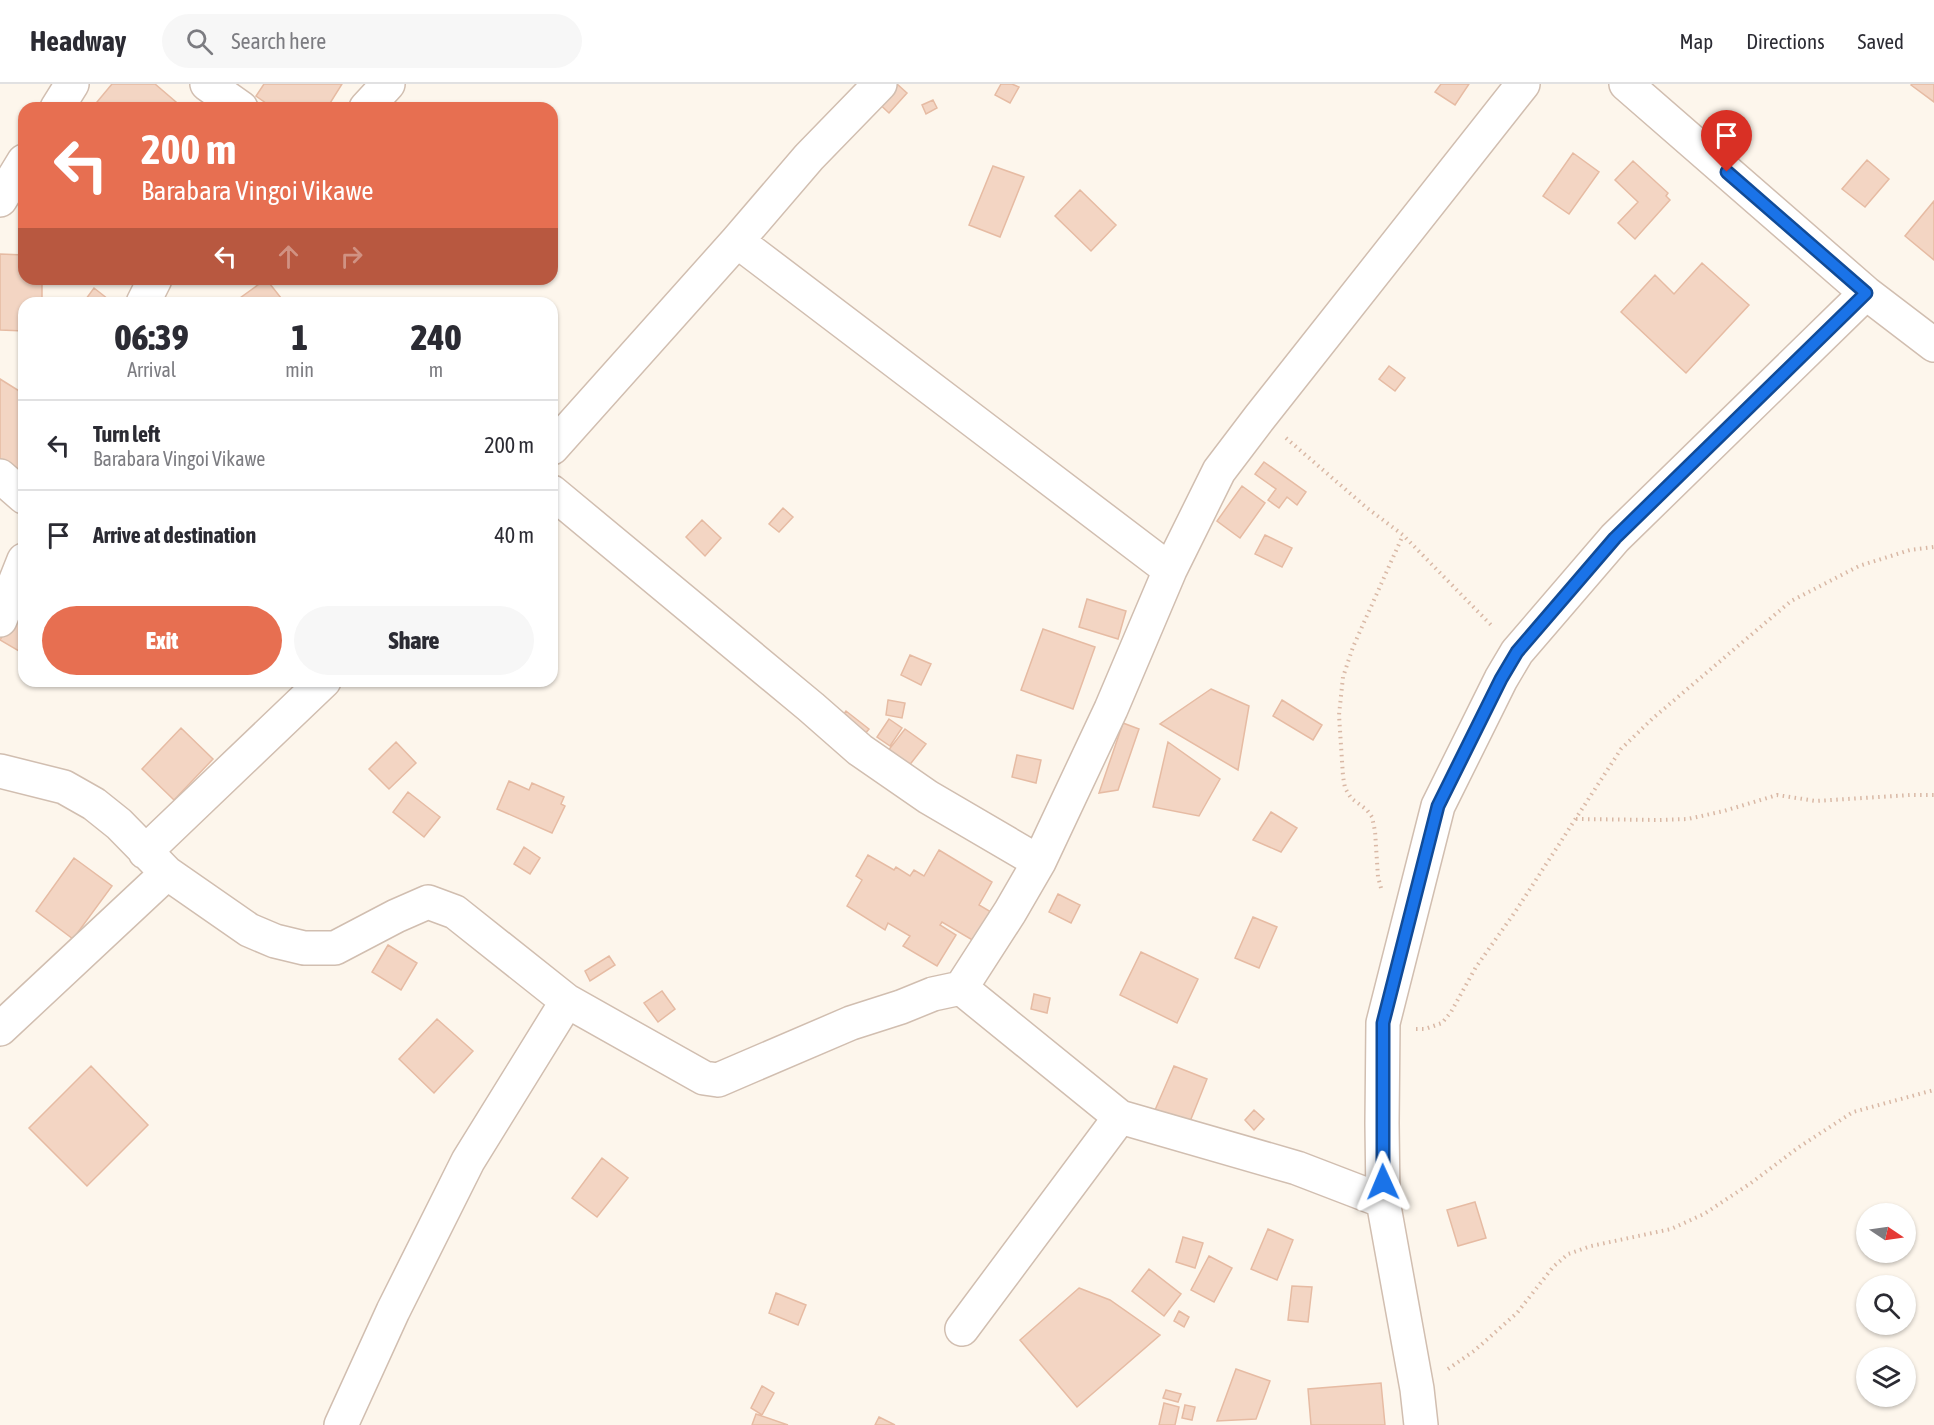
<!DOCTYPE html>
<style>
body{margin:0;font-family:"Asap Condensed",sans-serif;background:#f7f7f7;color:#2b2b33;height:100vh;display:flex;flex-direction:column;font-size:22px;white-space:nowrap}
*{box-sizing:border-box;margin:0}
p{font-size:20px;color:#7c7c81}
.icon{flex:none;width:33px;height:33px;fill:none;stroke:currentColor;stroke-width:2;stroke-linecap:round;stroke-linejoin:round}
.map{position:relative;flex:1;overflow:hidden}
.sheet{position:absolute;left:18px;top:213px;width:540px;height:390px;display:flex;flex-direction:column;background:#fff;border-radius:18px;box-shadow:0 2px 4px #0004}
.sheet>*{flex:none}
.guide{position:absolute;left:18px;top:18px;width:540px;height:183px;border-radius:18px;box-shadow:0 2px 4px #0004;background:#e76f51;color:#fff;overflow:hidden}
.needle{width:39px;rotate:103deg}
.controls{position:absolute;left:1856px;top:1119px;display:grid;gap:12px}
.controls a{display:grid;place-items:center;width:60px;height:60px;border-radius:50%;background:#fff;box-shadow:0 2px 4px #0004;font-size:30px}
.pin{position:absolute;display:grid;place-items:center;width:51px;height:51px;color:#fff;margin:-62px -26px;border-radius:50% 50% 50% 0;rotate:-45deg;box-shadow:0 0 6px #0007}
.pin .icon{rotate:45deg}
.me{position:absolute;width:66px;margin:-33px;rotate:359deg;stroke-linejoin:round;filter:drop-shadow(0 0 4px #0008)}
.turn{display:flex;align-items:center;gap:21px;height:126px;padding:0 24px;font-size:27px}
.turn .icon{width:78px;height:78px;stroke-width:2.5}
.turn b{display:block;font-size:42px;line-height:51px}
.lanes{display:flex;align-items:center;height:57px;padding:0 24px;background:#0003;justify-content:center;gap:30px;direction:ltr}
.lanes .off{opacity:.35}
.eta{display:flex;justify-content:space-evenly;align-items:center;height:102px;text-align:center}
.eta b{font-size:36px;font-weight:800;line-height:42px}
.button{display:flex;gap:12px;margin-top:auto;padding:12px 24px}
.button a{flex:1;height:69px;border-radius:36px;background:#e76f51;color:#fff;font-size:24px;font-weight:800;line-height:69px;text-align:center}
.button a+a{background:#f7f7f7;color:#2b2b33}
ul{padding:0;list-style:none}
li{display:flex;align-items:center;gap:18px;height:90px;padding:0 24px;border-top:2px solid #e1e1e2}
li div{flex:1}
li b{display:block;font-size:22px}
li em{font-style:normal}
header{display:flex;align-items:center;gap:36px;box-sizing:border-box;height:84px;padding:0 30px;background:#fff;border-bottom:2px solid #e1e1e2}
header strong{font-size:28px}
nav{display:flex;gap:33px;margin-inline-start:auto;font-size:21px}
.search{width:420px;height:54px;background:#f7f7f7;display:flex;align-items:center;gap:15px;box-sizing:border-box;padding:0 21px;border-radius:33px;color:#7c7c81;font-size:22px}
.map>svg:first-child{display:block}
</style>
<header>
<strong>Headway</strong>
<div class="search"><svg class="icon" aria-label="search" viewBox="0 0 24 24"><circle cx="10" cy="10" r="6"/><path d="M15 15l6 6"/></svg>Search here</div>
<nav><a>Map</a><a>Directions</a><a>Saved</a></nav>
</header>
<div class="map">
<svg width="1934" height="1341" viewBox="0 0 1934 1341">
<rect width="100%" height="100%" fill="#fdf6ec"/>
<path fill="#f3d5c3" stroke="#e6bba3" stroke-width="1.5" d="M112,0H155L183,24H92Z
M264,0H342L327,24H273L256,12Z
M888,0H897L907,9L889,29L874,15Z
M1001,0H1012L1019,3L1010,19L995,11Z
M1441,0H1469L1455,21L1435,8Z
M1912,0H1934V18L1911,1Z
M933,16L937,24L926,30L922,21Z
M1573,69L1599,88L1569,130L1543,112Z
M1867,76L1889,95L1865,123L1842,105Z
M1633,77L1668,109L1666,112L1670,116L1635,155L1618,139L1638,118L1615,96Z
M993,82L1024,93L1000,153L969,141Z
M1080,106L1116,141L1091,167L1055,132Z
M1934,117V176L1905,152Z
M0,170L24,171V195H42V219H24V247L0,246Z
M1702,179L1749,221L1686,289L1621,228L1655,191L1674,210Z
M266,195L285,219H243L240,214Z
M94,204L113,219H83Z
M1389,282L1405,294L1395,307L1379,295Z
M0,295L24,310V399L0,384Z
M1264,378L1306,408L1297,421L1287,413L1279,424L1268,416L1276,405L1255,390Z
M1242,402L1265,419L1240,454L1217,437Z
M783,424L793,433L779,448L769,440Z
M702,436L721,454L705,472L686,453Z
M1265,451L1292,464L1282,483L1255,470Z
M1087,515L1126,527L1118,555L1079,543Z
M24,517V570L0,556Z
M1043,545L1095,563L1073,625L1021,606Z
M910,571L931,580L921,601L901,591Z
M1211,605L1249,622L1238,686L1160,640Z
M888,616L905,619L902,634L886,631Z
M1282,616L1322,641L1313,656L1273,632Z
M846,627L869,645L858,658L836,640Z
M889,635L902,644L890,662L877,653Z
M1123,639L1139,645L1118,706L1099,709Z
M181,644L213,675L174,716L142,685Z
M905,645L926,660L908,683L887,668Z
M396,658L416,679L389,705L369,685Z
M1168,658L1220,695L1199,732L1153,723Z
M1017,671L1041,676L1036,699L1012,693Z
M509,697L529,706L532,699L564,713L561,720L565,722L552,749L497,725Z
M408,708L440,733L424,753L393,728Z
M1271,728L1297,744L1281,768L1253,756Z
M524,763L540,774L530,790L514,780Z
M939,766L992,798L979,821L991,828L974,857L942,838L940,841L956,851L937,882L903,862L910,852L888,839L885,846L847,822L862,796L856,792L868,771L894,786L896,783L910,792L914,786L924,792Z
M74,774L112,802L73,855L36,827Z
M1058,810L1080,821L1071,839L1049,828Z
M1253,833L1277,843L1259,884L1235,874Z
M388,861L417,879L401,906L372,888Z
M1141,868L1198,895L1177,939L1120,911Z
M609,872L615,881L590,897L585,887Z
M662,907L675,925L658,938L644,919Z
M1034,910L1050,914L1047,929L1031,925Z
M437,935L473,967L434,1009L399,975Z
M91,982L148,1041L87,1102L29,1044Z
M1174,982L1207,995L1189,1040L1155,1026Z
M1254,1026L1264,1035L1254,1046L1245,1036Z
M602,1074L628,1094L597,1133L572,1114Z
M1475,1118L1486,1154L1458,1162L1447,1126Z
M1268,1145L1293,1156L1277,1196L1251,1185Z
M1183,1153L1203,1159L1195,1184L1176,1178Z
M1209,1172L1232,1184L1214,1218L1191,1206Z
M1149,1185L1181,1210L1164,1232L1132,1207Z
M1292,1202L1312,1203L1308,1238L1288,1236Z
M1079,1204L1110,1216L1160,1251L1077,1323L1020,1256Z
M776,1209L806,1221L798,1241L769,1229Z
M1179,1227L1189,1233L1184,1243L1174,1237Z
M1236,1285L1270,1297L1256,1335L1217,1337Z
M1381,1299L1385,1341H1311L1308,1305Z
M762,1302L774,1309L762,1331L751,1324Z
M1166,1306L1181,1310L1178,1318L1163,1314Z
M1164,1319L1179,1323L1175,1341H1159Z
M1185,1321L1195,1323L1192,1336L1182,1334Z
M756,1330L788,1341H752Z
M879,1333L895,1341H875Z"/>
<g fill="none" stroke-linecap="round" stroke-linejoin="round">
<defs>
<path id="street" d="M207,0L241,24
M1626,0L1866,209L1934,261
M57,24L72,0
M366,24L388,0
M0,116L24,77
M737,157L1170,486
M143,219L155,195
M552,364L737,157L809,73L880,0
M0,392L24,413
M552,408L811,623L860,666L928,713L1039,778
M0,536L24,476
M0,687L64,703L94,720L119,740L167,789L249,846L275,857L304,864H335L396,832L428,818L455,828L567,917L704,994L718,996L851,939L901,923L933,910L961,904L1010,828L1039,778L1111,625L1170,486L1219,387L1260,333L1523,0
M145,768L324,597
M961,904L1120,1033L1297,1084L1383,1117L1417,1305L1421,1341
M0,945L167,789
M1383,1117L1382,1039L1383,939L1438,722L1501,595L1517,568L1615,454L1866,209
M962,1245L1120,1033
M341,1341L393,1227L468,1077L567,917"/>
</defs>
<use href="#street" stroke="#d1beb0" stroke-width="36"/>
<path stroke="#d9b8a5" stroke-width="4" stroke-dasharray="1.5 4.5" stroke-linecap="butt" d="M1286,354L1367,424L1403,451L1493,543
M1576,735L1659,736L1688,735L1724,727L1777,711L1816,717L1910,711H1934
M1381,804L1378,793L1375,747L1372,733L1367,726L1351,714L1345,704L1343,692L1339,631L1343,593L1353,563L1403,451
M1416,945H1425L1442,939L1451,928L1476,883L1515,828L1621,665L1652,635L1791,517L1859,482L1910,466L1934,463
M1448,1285L1474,1267L1517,1229L1553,1183L1568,1170L1591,1162L1671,1145L1704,1130L1751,1099L1799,1063L1853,1028L1934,1006"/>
<use href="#street" stroke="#fff" stroke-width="33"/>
</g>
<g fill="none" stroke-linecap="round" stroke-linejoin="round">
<defs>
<path id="route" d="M1383,1098V939L1438,722L1501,595L1517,568L1615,454L1866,209L1727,88"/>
</defs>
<use href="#route" stroke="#114b97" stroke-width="15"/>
<use href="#route" stroke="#1a73e8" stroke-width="10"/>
</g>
</svg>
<div class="controls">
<a><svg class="needle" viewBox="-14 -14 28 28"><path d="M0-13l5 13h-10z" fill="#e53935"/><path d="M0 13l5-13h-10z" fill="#7c7c81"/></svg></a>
<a><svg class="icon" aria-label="search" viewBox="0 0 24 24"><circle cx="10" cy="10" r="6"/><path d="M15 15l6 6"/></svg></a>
<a><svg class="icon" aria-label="layers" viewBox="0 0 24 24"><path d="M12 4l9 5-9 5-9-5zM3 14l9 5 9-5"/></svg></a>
</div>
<div class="pin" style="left:1727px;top:88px;background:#d93025"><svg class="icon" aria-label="arrive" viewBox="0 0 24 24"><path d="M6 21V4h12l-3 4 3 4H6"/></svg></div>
<svg class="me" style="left:1383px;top:1098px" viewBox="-20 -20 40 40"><path d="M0-17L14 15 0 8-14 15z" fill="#1a73e8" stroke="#fff" stroke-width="4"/></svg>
<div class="guide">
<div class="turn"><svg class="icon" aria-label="left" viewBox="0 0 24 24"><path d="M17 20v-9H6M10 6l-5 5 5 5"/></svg><div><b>200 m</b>Barabara Vingoi Vikawe</div></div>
<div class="lanes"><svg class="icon" aria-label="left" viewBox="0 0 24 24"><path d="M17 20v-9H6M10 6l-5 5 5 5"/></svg><svg class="icon off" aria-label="ahead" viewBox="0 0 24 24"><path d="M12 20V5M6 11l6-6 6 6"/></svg><svg class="icon off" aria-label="right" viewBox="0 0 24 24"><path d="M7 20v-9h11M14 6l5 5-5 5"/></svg></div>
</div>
<section class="sheet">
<div class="eta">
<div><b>06:39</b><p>Arrival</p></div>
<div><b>1</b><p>min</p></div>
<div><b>240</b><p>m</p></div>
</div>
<ul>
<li><svg class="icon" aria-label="left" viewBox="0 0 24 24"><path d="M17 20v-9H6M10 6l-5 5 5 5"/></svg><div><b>Turn left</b><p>Barabara Vingoi Vikawe</p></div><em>200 m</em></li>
<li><svg class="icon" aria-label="arrive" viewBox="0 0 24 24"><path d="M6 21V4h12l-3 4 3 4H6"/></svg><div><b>Arrive at destination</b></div><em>40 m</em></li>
</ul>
<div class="button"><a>Exit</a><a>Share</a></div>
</section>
</div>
